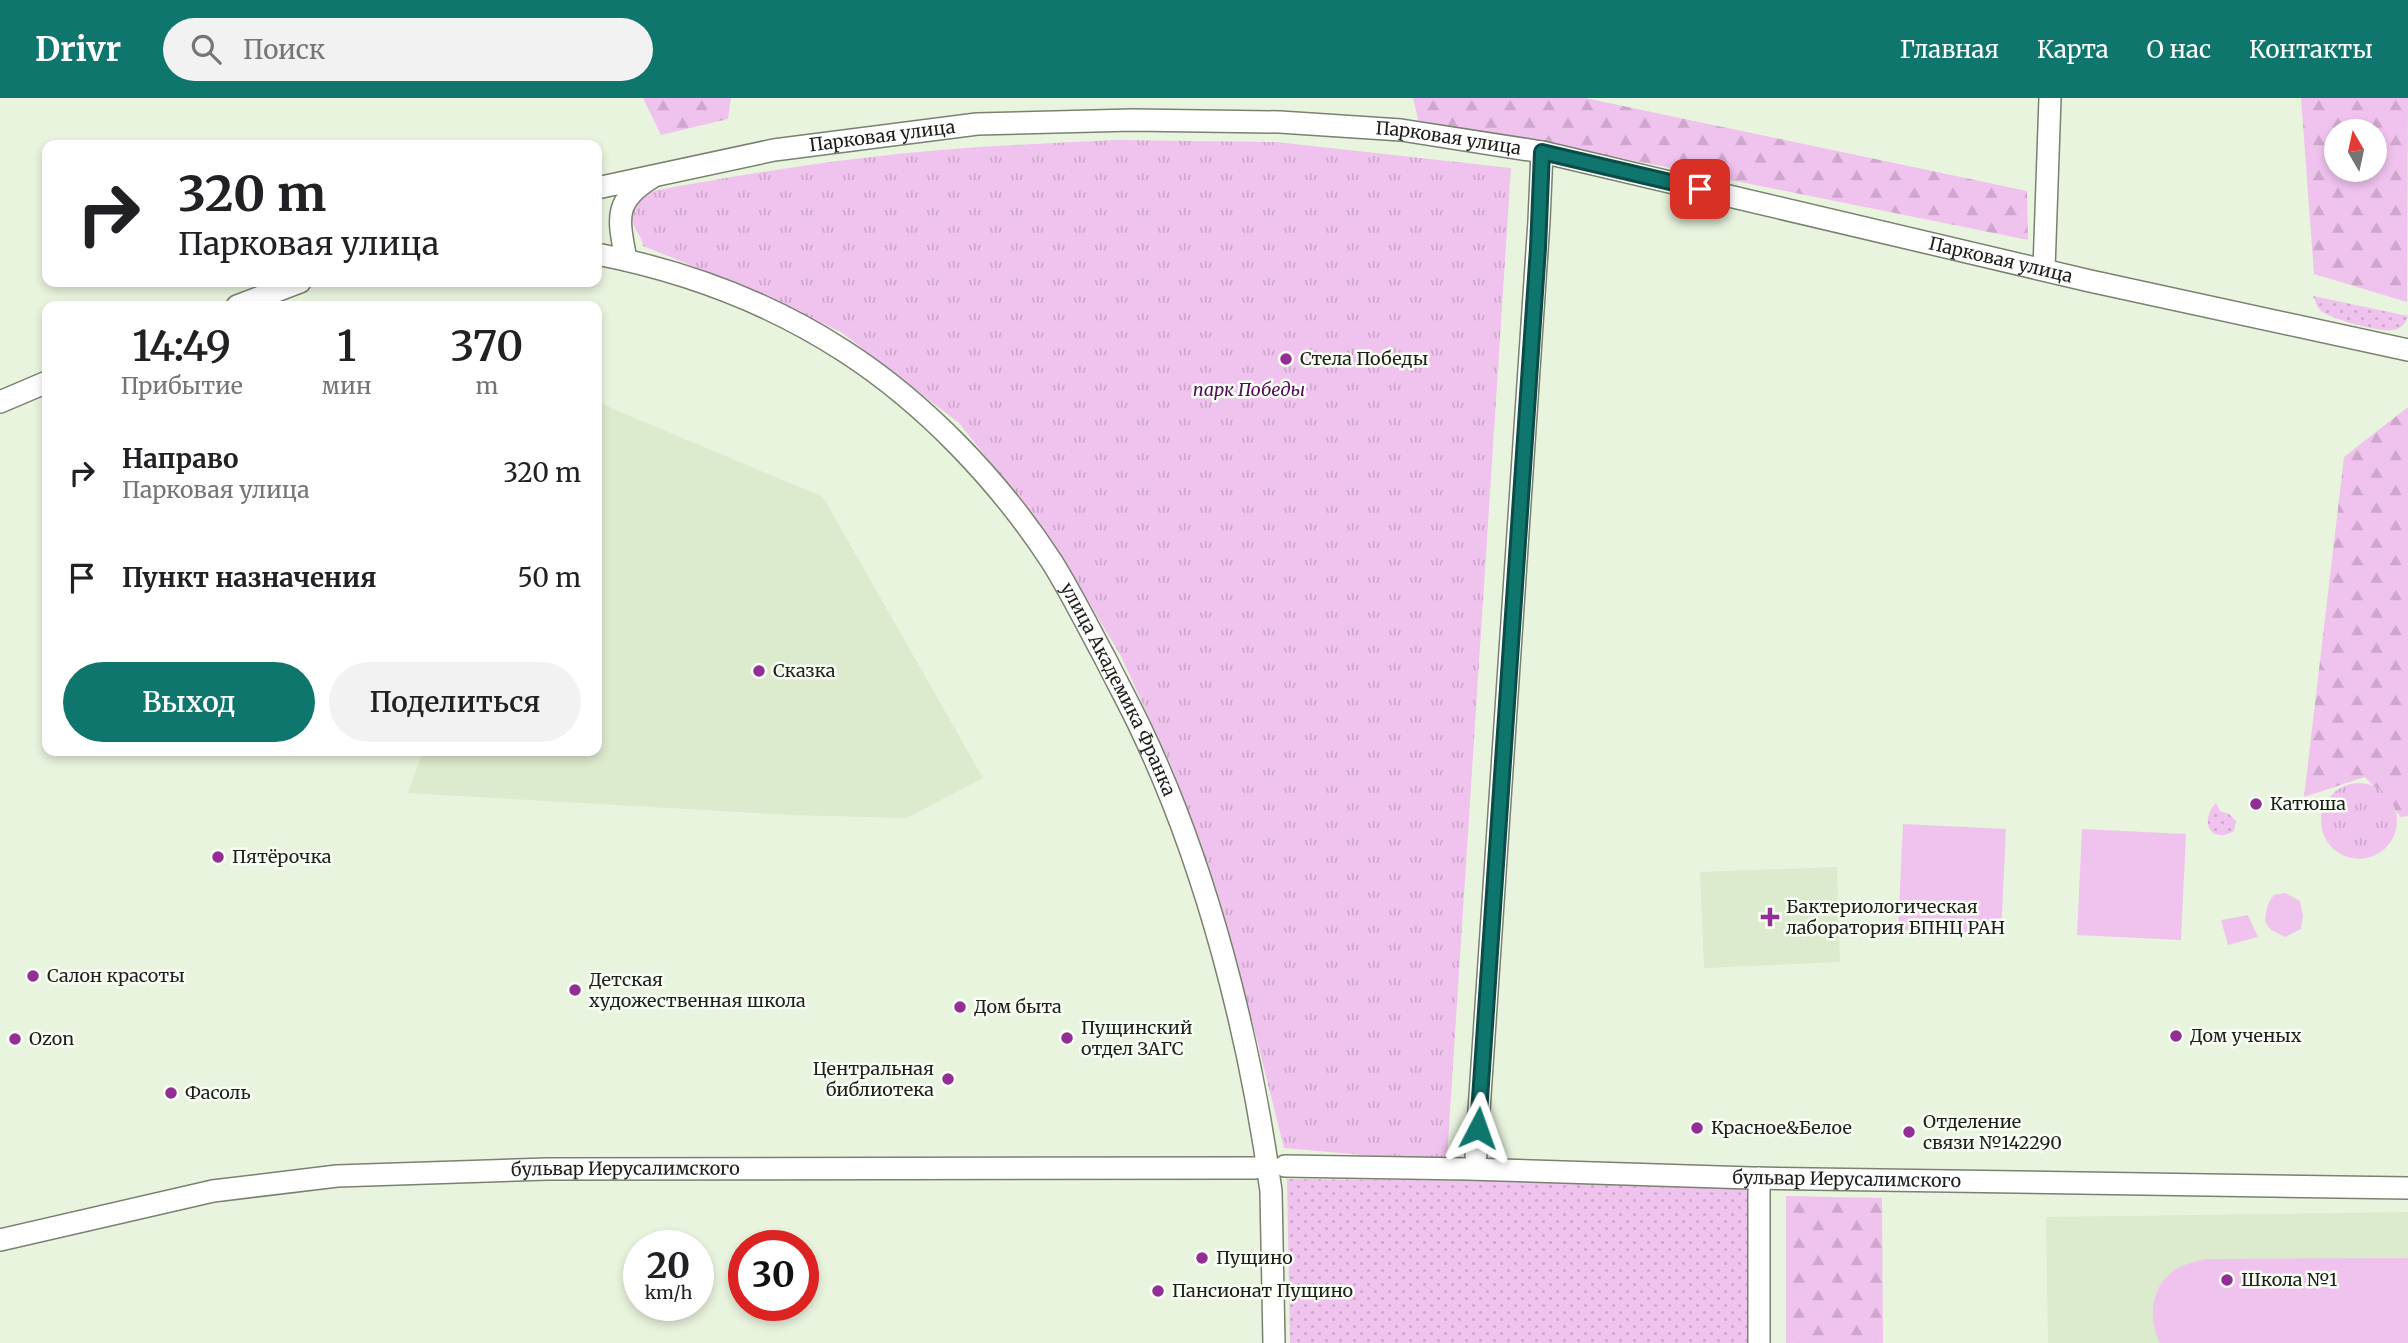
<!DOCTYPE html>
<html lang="ru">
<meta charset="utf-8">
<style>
body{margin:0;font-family:Merriweather,serif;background:#f2f2f2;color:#202124;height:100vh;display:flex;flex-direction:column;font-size:26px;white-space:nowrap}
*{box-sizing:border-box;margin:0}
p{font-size:23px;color:#757577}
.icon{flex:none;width:38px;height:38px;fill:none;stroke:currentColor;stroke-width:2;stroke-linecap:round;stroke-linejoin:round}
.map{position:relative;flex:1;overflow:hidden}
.panel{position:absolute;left:42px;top:203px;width:560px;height:455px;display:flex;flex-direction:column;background:#fff;border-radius:14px;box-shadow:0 4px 10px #0003}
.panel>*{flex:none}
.hud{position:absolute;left:42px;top:42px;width:560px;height:147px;border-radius:14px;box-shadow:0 4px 10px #0003;background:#fff;color:#202124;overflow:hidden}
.needle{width:46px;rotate:351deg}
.controls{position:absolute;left:2324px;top:21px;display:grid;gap:14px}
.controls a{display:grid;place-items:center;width:63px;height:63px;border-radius:50%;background:#fff;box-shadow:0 4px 10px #0003;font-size:35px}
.speed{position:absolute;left:623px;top:1132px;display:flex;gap:14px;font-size:35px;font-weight:700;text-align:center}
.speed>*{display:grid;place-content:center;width:91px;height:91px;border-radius:50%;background:#fff;box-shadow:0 4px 10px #0003;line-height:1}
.speed small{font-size:18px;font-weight:400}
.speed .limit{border:10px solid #d22;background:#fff;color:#111}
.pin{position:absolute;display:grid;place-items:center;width:60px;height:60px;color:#fff;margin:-30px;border-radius:14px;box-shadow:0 4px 10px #0006}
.me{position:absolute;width:77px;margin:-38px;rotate:4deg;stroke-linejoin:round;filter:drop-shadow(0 0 5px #0008)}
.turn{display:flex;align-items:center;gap:24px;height:147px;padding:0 21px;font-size:32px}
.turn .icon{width:91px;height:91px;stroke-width:2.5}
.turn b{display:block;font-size:49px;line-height:60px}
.eta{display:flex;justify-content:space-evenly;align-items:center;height:119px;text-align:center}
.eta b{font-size:42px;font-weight:600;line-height:49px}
.primary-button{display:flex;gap:14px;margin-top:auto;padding:14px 21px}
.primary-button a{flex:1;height:80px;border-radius:42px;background:#0f766e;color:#fff;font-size:28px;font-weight:600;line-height:80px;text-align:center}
.primary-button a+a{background:#f2f2f2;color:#202124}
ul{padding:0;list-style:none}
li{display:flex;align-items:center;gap:21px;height:105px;padding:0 21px}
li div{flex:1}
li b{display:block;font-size:26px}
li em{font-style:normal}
header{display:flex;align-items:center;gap:42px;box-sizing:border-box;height:98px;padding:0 35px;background:#0f766e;color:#fff}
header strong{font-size:33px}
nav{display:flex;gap:38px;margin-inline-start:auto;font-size:24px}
.search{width:490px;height:63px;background:#f2f2f2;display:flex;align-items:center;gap:18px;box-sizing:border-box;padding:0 24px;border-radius:38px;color:#757577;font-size:26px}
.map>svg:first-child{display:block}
</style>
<header>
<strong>Drivr</strong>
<div class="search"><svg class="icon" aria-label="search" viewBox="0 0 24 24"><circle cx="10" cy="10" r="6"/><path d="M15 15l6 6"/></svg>Поиск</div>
<nav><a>Главная</a><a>Карта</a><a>О нас</a><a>Контакты</a></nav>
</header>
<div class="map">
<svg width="2408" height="1245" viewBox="0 0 2408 1245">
<defs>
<pattern id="grass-dots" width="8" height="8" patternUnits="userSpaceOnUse" patternTransform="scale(1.75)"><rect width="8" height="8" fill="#f0c3ef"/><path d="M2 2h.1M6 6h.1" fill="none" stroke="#cda7cc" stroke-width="1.8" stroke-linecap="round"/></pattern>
<pattern id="forest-firs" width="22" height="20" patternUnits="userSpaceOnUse" patternTransform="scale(1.75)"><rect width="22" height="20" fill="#f0c3ef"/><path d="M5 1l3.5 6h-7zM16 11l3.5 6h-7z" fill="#cda7cc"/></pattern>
<pattern id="park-tufts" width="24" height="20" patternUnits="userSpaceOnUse" patternTransform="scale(1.75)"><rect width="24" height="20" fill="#f0c3ef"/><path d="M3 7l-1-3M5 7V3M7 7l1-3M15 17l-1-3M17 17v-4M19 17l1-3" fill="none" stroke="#cda7cc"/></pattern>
</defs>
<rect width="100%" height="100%" fill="#e9f4de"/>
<path fill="#dcebce" d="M597,304L823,399L983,680L907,720L788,717L408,695L423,653H597Z
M1837,769L1840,864L1704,870L1700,774Z
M2408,1114V1245H2048L2046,1119Z"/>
<path fill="url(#grass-dots)" d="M2313,198L2408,218C2406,225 2402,230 2394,232C2382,235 2329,221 2320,212C2317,209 2315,202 2313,198Z
M2216,705L2220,713L2229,716L2236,723L2234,733C2210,747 2199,723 2216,705Z
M1751,1080L1756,1245H1290L1287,1081L1723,1085Z"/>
<path fill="url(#forest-firs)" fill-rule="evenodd" d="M643,0H731L728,21L661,37Z
M1413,0H1585L2027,93L2028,142L1517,39L1420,29Z
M2301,0H2408L2407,204L2314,176ZM2375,33V72H2336V33Z
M2408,309V718L2401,719L2365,679L2304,699L2344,359Z
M1786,1098L1882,1100L1883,1245H1786Z"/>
<path fill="url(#park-tufts)" d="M1118,42L1276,44L1511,70L1447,1060H1396L1284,1050L1236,859L1205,759L1173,672L1121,558L1051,441L959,325L841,234L695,169L643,148C642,141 640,139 636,132C624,110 638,100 657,92C725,80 794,68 863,60C948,49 1033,46 1118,42Z
M2321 723a38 38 0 1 1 76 0a38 38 0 1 1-76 0Z"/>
<path fill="#f0c3ef" d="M1903,726L2006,731L2001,837L1898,832Z
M2082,731L2186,736L2181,842L2077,837Z
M2285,795L2300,803L2303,818L2301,831L2285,839L2271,832L2265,824C2266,813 2267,805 2274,797Z
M2248,817L2258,839L2228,847L2221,822Z
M2408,1160V1245H2160C2146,1218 2152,1181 2182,1168C2189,1165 2197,1163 2204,1161Z"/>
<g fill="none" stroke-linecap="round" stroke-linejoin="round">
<defs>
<g id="street">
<path id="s1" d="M597,90L774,52L977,26L1132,22L1280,24L1401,32L1542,54L2090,183L2408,252"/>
<path id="s2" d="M597,156C684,173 770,205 844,253C925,305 1000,384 1052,464C1072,496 1088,529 1106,562C1117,584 1129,606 1140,629C1207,769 1250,939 1271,1093L1274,1245"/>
<path d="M626,162C619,122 612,104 651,80"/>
<path d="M2044,171L2050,0"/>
<path d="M237,208L300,184"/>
<path d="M0,304L47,284"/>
<path d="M1476,1057L1539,123L1542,54"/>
<path id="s3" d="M1285,1068L1468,1071L1751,1080L2408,1090"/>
<path d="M1759,1080V1245"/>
<path id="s4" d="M0,1142L213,1093L337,1078L547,1071L1255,1070"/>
</g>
</defs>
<use href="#street" stroke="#78826f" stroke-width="24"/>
<use href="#street" stroke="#fff" stroke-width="21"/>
</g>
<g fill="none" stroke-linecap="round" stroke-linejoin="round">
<defs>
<path id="route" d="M1478,1030L1538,150L1542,54L1700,91"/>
</defs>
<use href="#route" stroke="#0a4d48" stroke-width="18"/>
<use href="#route" stroke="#0f766e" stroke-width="12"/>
</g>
<g fill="#922e95" stroke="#fafff6" stroke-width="2.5">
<circle cx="1286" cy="261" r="7"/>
<circle cx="759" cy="573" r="7"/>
<circle cx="2256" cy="706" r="7"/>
<circle cx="218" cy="759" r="7"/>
<path d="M1766.5 808.5h7v7h7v7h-7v7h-7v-7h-7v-7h7z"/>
<circle cx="33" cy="878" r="7"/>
<circle cx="575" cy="892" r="7"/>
<circle cx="960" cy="909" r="7"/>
<circle cx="2176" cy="938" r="7"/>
<circle cx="1067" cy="940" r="7"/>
<circle cx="15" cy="941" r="7"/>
<circle cx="948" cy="981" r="7"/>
<circle cx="171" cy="995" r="7"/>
<circle cx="1697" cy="1030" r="7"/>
<circle cx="1909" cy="1034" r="7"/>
<circle cx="1202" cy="1160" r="7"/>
<circle cx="2227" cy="1182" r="7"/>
<circle cx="1158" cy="1193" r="7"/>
</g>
<g text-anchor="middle" stroke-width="5" stroke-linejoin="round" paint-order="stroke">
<g font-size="18" fill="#1c2019" stroke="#fafff6">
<text dy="6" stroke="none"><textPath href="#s1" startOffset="290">Парковая улица</textPath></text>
<text dy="6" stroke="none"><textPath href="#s1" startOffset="858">Парковая улица</textPath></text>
<text dy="6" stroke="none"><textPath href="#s1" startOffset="1424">Парковая улица</textPath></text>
<text dy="6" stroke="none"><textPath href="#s2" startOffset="709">улица Академика Франка</textPath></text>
<text dy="6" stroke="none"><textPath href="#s4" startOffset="632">бульвар Иерусалимского</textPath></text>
<text dy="6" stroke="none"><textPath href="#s3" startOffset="562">бульвар Иерусалимского</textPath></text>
</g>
<g font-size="18" fill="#1c2019" stroke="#fafff6" text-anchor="start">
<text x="1300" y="267">Стела Победы</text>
<text x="773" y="579">Сказка</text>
<text x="2270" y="712">Катюша</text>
<text x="232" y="765">Пятёрочка</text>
<text x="1786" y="815">Бактериологическая<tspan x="1786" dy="21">лаборатория БПНЦ РАН</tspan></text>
<text x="47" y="884">Салон красоты</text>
<text x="589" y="888">Детская<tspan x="589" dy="21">художественная школа</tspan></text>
<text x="974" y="915">Дом быта</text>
<text x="1081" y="936">Пущинский<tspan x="1081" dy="21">отдел ЗАГС</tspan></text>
<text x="2190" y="944">Дом ученых</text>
<text x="29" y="947">Ozon</text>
<text x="934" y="977" text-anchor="end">Центральная<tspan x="934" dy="21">библиотека</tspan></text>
<text x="185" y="1001">Фасоль</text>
<text x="1923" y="1030">Отделение<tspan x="1923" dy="21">связи №142290</tspan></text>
<text x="1711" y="1036">Красное&amp;Белое</text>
<text x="1216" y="1166">Пущино</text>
<text x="2241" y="1188">Школа №1</text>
<text x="1172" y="1199">Пансионат Пущино</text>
</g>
<g font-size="18" font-style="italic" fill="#550c58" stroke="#fafff6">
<text x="1249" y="298">парк Победы</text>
</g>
</g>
</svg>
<div class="controls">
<a><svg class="needle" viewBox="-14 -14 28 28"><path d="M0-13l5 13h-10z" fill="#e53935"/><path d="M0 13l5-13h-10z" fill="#757577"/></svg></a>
</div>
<div class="speed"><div>20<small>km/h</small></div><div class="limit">30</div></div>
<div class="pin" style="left:1700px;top:91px;background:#d93025"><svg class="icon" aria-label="arrive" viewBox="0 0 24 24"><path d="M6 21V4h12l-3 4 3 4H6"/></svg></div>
<svg class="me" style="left:1478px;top:1030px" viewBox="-20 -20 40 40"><path d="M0-17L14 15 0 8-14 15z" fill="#0f766e" stroke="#fff" stroke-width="4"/></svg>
<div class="hud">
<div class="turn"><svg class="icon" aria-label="right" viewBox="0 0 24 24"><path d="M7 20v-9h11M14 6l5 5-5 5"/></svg><div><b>320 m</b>Парковая улица</div></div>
</div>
<section class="panel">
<div class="eta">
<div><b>14:49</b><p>Прибытие</p></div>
<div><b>1</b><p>мин</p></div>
<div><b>370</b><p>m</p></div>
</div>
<ul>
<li><svg class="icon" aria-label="right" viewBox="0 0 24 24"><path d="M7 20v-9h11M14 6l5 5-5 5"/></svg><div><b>Направо</b><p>Парковая улица</p></div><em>320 m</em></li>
<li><svg class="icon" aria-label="arrive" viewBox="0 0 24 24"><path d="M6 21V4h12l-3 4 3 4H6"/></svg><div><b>Пункт назначения</b></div><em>50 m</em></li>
</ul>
<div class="primary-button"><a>Выход</a><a>Поделиться</a></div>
</section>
</div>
